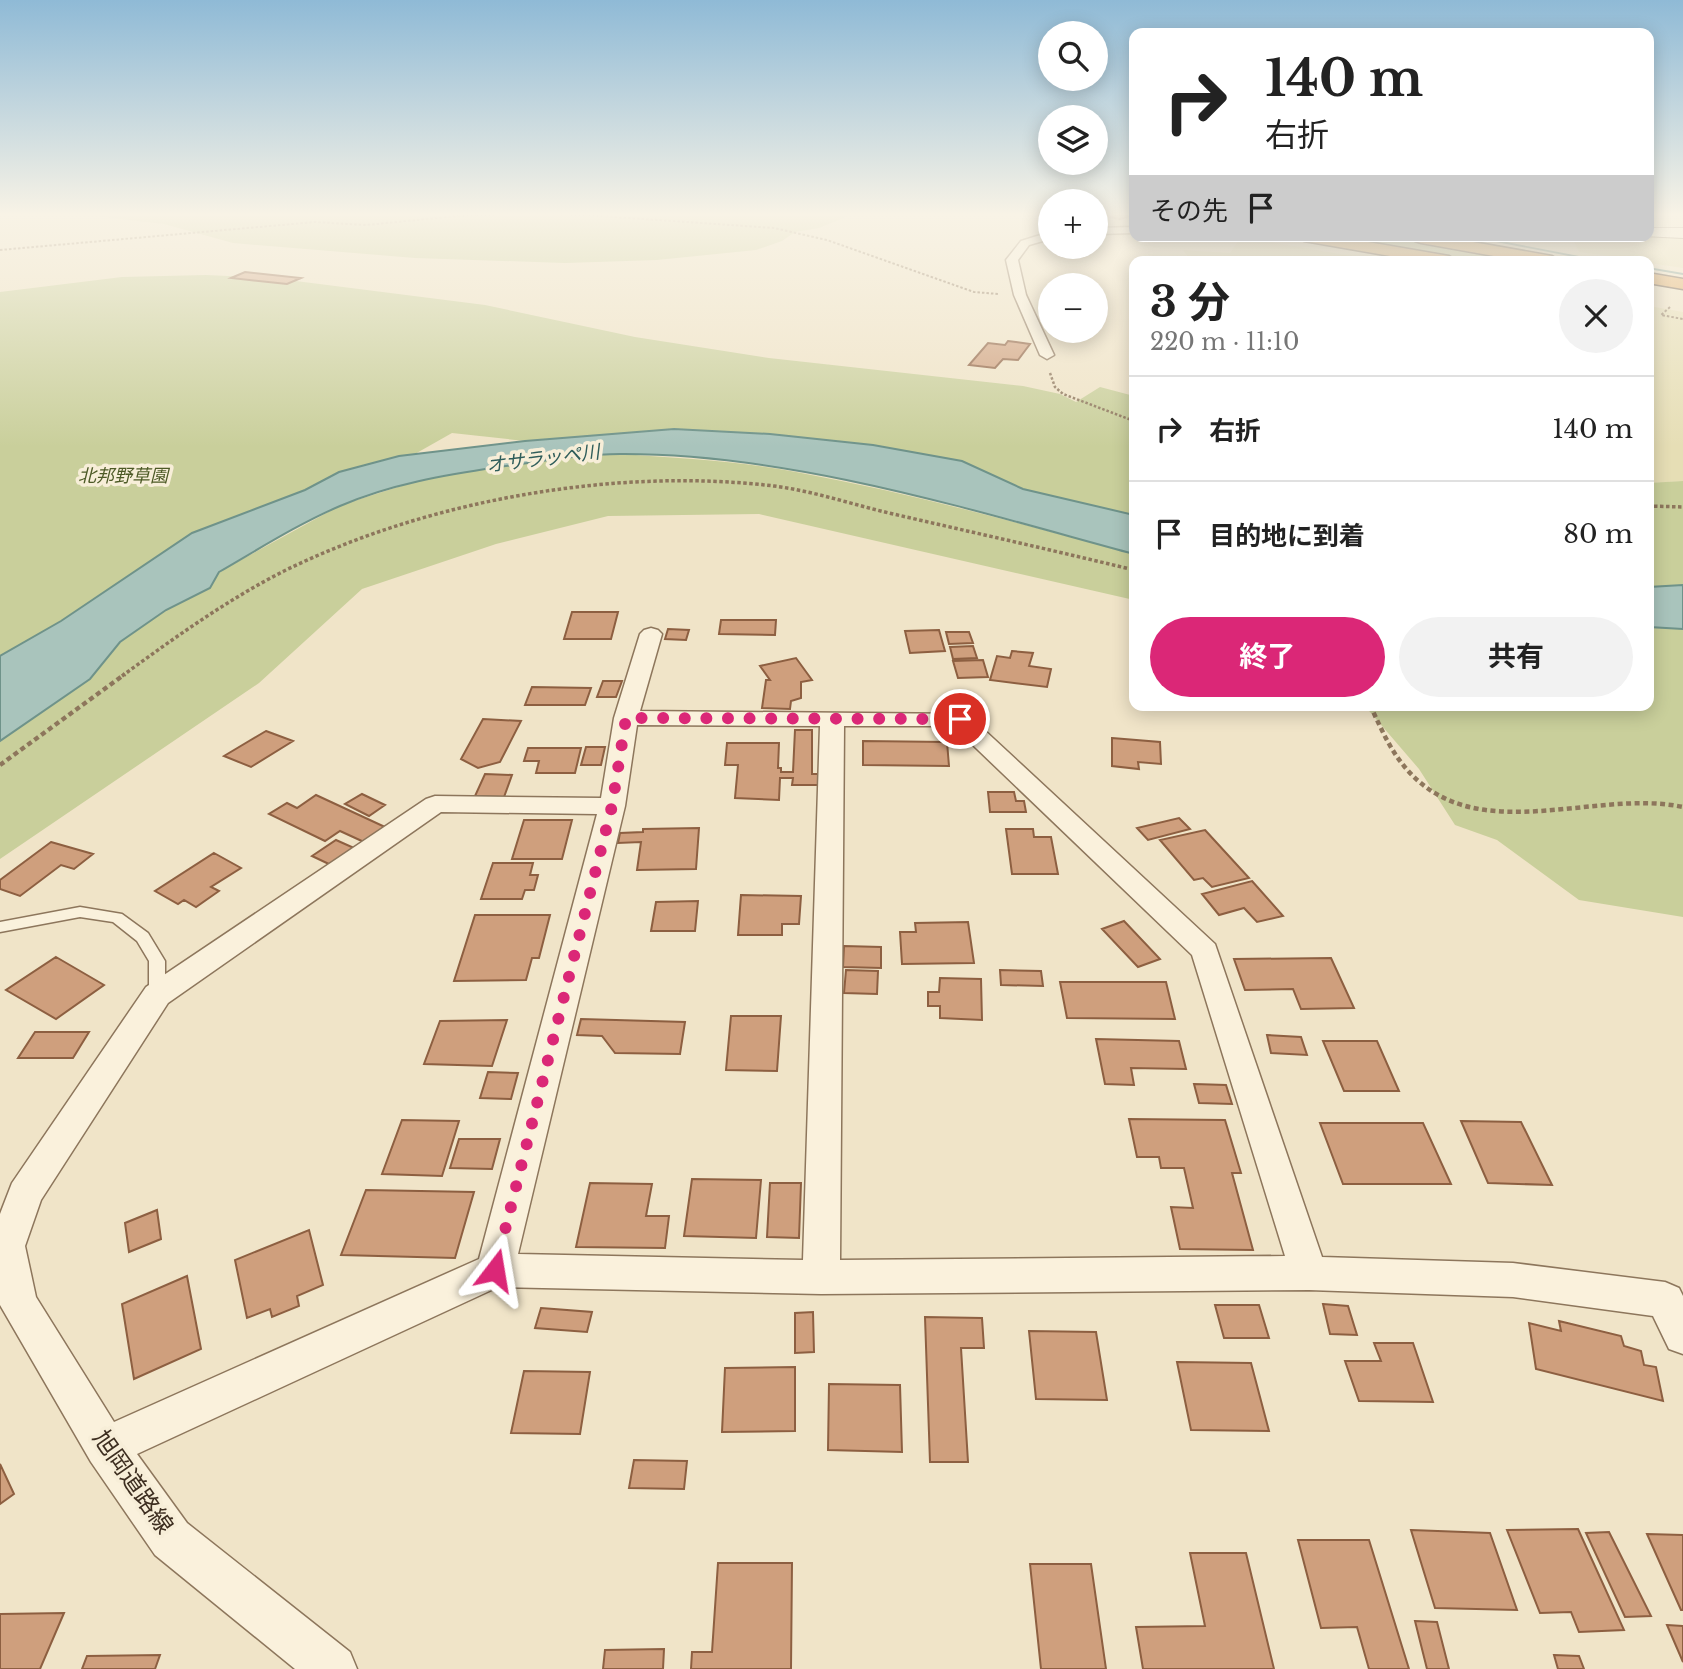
<!DOCTYPE html>
<html lang="ja">
<meta charset="utf-8">
<style>
body{margin:0;font-family:"Libre Baskerville","Noto Sans JP",serif;background:#f2f2f2;color:#222;height:100vh;display:flex;flex-direction:column;font-size:26px;white-space:nowrap}
*{box-sizing:border-box;margin:0}
p{font-size:23px;color:#767676}
.icon{flex:none;width:38px;height:38px;fill:none;stroke:currentColor;stroke-width:2;stroke-linecap:round;stroke-linejoin:round}
.map{position:relative;flex:1;overflow:hidden}
.panel{position:absolute;left:1129px;top:256px;width:525px;height:455px;display:flex;flex-direction:column;background:#fff;border-radius:14px;box-shadow:0 4px 18px #0003}
.panel>*{flex:none}
.guide{position:absolute;left:1129px;top:28px;width:525px;height:214px;border-radius:14px;box-shadow:0 4px 18px #0003;background:#fff;color:#222;overflow:hidden}
.buttons{position:absolute;left:1038px;top:21px;display:grid;gap:14px}
.buttons a{display:grid;place-items:center;width:70px;height:70px;border-radius:50%;background:#fff;box-shadow:0 4px 18px #0003;font-size:35px}
.pin{position:absolute;display:grid;place-items:center;width:60px;height:60px;color:#fff;margin:-30px;border:4px solid #fff;border-radius:50%;box-shadow:0 2px 7px #0007}
.me{position:absolute;width:77px;margin:-38px;rotate:14deg;stroke-linejoin:round;filter:drop-shadow(0 0 5px #0008)}
.turn{display:flex;align-items:center;gap:24px;height:147px;padding:0 21px;font-size:32px}
.turn .icon{width:91px;height:91px;stroke-width:2.5}
.turn b{display:block;font-size:49px;line-height:60px}
.then{display:flex;align-items:center;height:66px;padding:0 21px;background:#0003;gap:14px;font-size:26px}
.round{display:grid;place-items:center;flex:none;width:74px;height:74px;border-radius:37px;background:#f2f2f2}
.summary{display:flex;align-items:center;justify-content:space-between;height:119px;padding:0 21px}
h1{font-size:42px;font-weight:700;line-height:52px}
.cta{display:flex;gap:14px;margin-top:auto;padding:14px 21px}
.cta a{flex:1;height:80px;border-radius:42px;background:#db2777;color:#fff;font-size:28px;font-weight:700;line-height:80px;text-align:center}
.cta a+a{background:#f2f2f2;color:#222}
ul{padding:0;list-style:none}
li{display:flex;align-items:center;gap:21px;height:105px;padding:0 21px;border-top:2px solid #e0e0e0}
li div{flex:1}
li b{display:block;font-size:26px}
li em{font-style:normal}
.map>svg:first-child{display:block}
</style>
<div class="map">
<svg width="1683" height="1669" viewBox="0 0 1683 1669">
<rect width="100%" height="100%" fill="#f0e4c8"/>
<path fill="#e6deb5" d="M1571,236H1683V268L1649,263L1648,261L1579,252Z
M1241,237L1380,261H1191L1183,250L1230,253Z
M1649,306L1683,312V481L1649,483Z"/>
<path fill="#c9cf9b" d="M78,214H853L819,228L795,232L782,241L756,250L657,260L565,263L415,258L233,243L164,224Z
M1331,236H1398L1537,261H1474Z
M206,275L272,278L485,305L635,337L769,358L1023,386L1060,394L1076,402L1100,387L1134,396V515L1023,489L962,461L873,445L770,434L674,429L525,441L452,433L0,689V292L122,277Z
M621,454C680,458 738,461 796,472C910,493 1022,524 1134,554V600L759,514L608,516L496,544L362,589L259,683L0,859V741L90,679L120,642L166,610L210,588L219,572L341,505L433,476L557,458Z
M1683,481V585L1649,587L1648,483Z
M1649,627L1683,629V917L1579,900L1497,840L1455,825L1419,769L1364,705H1648Z"/>
<path fill="#a9c4bc" stroke="#6f938a" stroke-width="2" d="M674,429L770,434L873,445L962,461L1023,489L1134,515V554C971,510 790,453 620,454C579,454 540,462 499,467C445,475 391,484 340,506C298,524 259,549 219,572L210,588L166,610L120,642L90,679L0,741V656L61,621L192,533L305,490L339,472L399,456L525,441Z
M1683,585V629L1649,627V587Z"/>
<g fill="none" stroke-linecap="round" stroke-linejoin="round">
<path fill="#6f938a" fill-rule="evenodd" d="M1465,236H1475L1605,261H1595Z
M1648,267L1683,273V275L1648,269Z"/>
</g>
<path fill="#cf9f7d" stroke="#8d5f41" stroke-width="2" d="M1096,214H1115L1129,216L1120,219Z
M245,272L301,278L287,284L231,278Z
M1008,341L1030,344L1018,360L1003,359L995,368L969,365L988,343L1005,345Z
M572,612H618L611,639H564Z
M721,620H776L775,635L719,634Z
M668,629L689,630L686,640L665,639Z
M939,630L945,651L910,653L905,631Z
M946,632H969L973,643L949,644Z
M973,646L977,658L953,659L950,647Z
M1012,651L1033,653L1029,666L1051,669L1047,687L990,680L997,656L1010,658Z
M796,658L812,680L801,682V698L791,701L790,709L762,708L766,680H770L760,666Z
M983,660L988,677L958,678L953,661Z
M603,681H622L616,697H597Z
M532,687L591,688L585,705H525Z
M483,719L521,721L500,762L478,768L461,759Z
M795,730H812V774H819V785H792L793,778H780L779,800L735,798L738,765H725L727,743H779L778,768H781V772H793Z
M266,731L293,741L251,767L224,756Z
M1112,738L1160,742L1161,764L1138,762L1139,769L1112,766Z
M863,741L947,742L949,766L863,765Z
M586,747H605L601,765H581Z
M528,748H581L575,773H536L539,761H524Z
M485,774L512,775L504,797L475,796Z
M988,792H1014L1016,801H1024L1026,812H990Z
M362,794L385,805L369,816L345,804Z
M316,795L385,827L364,842L340,831L325,841L269,814L287,803L297,808Z
M1179,818L1190,829L1148,840L1137,828Z
M524,820H572L562,859H512Z
M699,828L696,869L637,870L641,842L618,843L620,833L643,832V829Z
M1006,829H1033L1034,837H1051L1058,874H1012Z
M1205,830L1249,878L1212,887L1203,878L1194,880L1160,840Z
M336,840L354,848L331,865L312,856Z
M51,842L93,854L74,869L61,865L20,896L0,889V880Z
M214,853L241,868L211,887L219,891L196,907L184,900L178,904L155,891Z
M493,863H533L530,875H538L534,890H525L522,899H481Z
M1252,881L1283,916L1257,922L1244,908L1219,915L1202,894Z
M741,895L801,896L799,924H782V935H738Z
M698,901L695,931H651L656,902Z
M475,915H550L539,958H532L526,980L454,981Z
M1124,921L1160,959L1138,967L1102,929Z
M968,922L974,963L902,964L900,932H916L915,923Z
M844,946L881,947V968L843,967Z
M56,957L104,985L56,1019L6,990Z
M1331,958L1354,1008L1301,1009L1293,989L1245,990L1234,959Z
M846,970L878,971L877,994L844,993Z
M1000,970L1041,971L1043,986L1001,985Z
M940,978L981,979L982,1020L940,1018V1006H928V992H939Z
M1060,982H1166L1175,1019L1067,1018Z
M731,1016H781L777,1071L726,1070Z
M581,1019L685,1022L680,1054L615,1053L602,1036L577,1035Z
M507,1020L492,1066L424,1064L440,1021Z
M35,1032H89L73,1058H18Z
M1267,1035L1301,1037L1307,1055L1271,1053Z
M1096,1039L1179,1041L1186,1069L1131,1068L1134,1085L1105,1084Z
M1323,1041H1377L1399,1091H1344Z
M488,1072L518,1073L511,1099L480,1098Z
M1194,1084L1226,1085L1232,1104L1199,1103Z
M1129,1119L1225,1120L1241,1173H1232L1253,1250L1180,1249L1171,1207L1193,1208L1184,1168H1161L1159,1157H1137Z
M402,1120L459,1121L442,1176L382,1174Z
M1461,1121L1521,1122L1552,1185L1488,1183Z
M1320,1123H1423L1451,1184H1343Z
M459,1139H500L492,1169L450,1168Z
M692,1179L761,1180L756,1238L684,1236Z
M590,1183L652,1184L646,1216H669L665,1248L576,1247Z
M770,1183H801L799,1238L767,1237Z
M366,1190L474,1192L455,1258L341,1255Z
M157,1210L161,1239L129,1252L125,1223Z
M309,1230L323,1285L297,1296L299,1306L272,1317L270,1309L247,1318L235,1260Z
M187,1276L201,1349L134,1379L122,1304Z
M1323,1304L1348,1306L1357,1335L1330,1334Z
M1215,1305H1259L1269,1338H1224Z
M541,1308L592,1312L587,1332L535,1328Z
M813,1312L814,1352L795,1353V1313Z
M925,1317L982,1318L984,1348H961L968,1462H930Z
M1559,1321L1621,1336L1624,1346L1641,1351L1644,1365L1656,1367L1663,1401L1536,1369L1529,1323L1561,1331Z
M1029,1331L1096,1332L1107,1400L1036,1399Z
M1374,1343H1413L1433,1402L1359,1401L1345,1361H1381Z
M1177,1362L1251,1363L1269,1431L1191,1430Z
M795,1367V1431L722,1432L725,1368Z
M524,1371L590,1372L580,1434L511,1433Z
M829,1384L900,1385L902,1452L828,1450Z
M634,1460L687,1461L684,1489L629,1488Z
M0,1464L14,1494L0,1504Z
M1578,1529L1624,1630L1579,1632L1571,1612L1540,1613L1507,1530Z
M1411,1530L1490,1533L1517,1610L1435,1608Z
M1609,1532L1651,1616L1625,1617L1586,1533Z
M1647,1534L1683,1535V1610H1681Z
M1298,1540H1369L1409,1669H1369L1357,1627L1321,1628Z
M1190,1553H1246L1274,1669H1143L1136,1627L1205,1626Z
M718,1563H792L791,1669H691L692,1652H712Z
M1030,1564H1091L1106,1669H1041Z
M64,1613L40,1669H0V1614Z
M1415,1621L1437,1622L1449,1669H1427Z
M1667,1625L1683,1626V1662Z
M664,1649L663,1669H603L605,1650Z
M160,1655L155,1669H82L87,1656Z
M1554,1655L1579,1656L1584,1669H1558Z"/>
<g fill="none" stroke-linecap="round" stroke-linejoin="round">
<defs>
<path id="lane" d="M80,907L122,914L148,933L165,961V995L163,999H151L149,995V961L137,941L113,922L80,917L0,932V922Z"/>
<path id="street" d="M1134,227V233L1096,234V228Z
M1050,232V239L1029,245L1018,260L1026,295L1054,355L1047,359L1040,355L1014,295L1006,260L1021,241Z
M651,628L658,630L662,634L640,711L967,714L1215,944L1322,1257L1513,1263L1665,1282L1679,1288L1683,1296V1354L1669,1349L1653,1316L1513,1297L1309,1290L821,1294L498,1287L137,1454L187,1523L350,1652L357,1669H295L155,1555L91,1462L0,1305V1214L12,1183L146,987L426,799L435,796L601,798L614,718L640,634L644,630ZM637,725L820,726L803,1260L518,1254L625,806ZM844,726H953L1192,955L1285,1256L840,1260ZM441,812L597,814L479,1259L114,1422L36,1297L25,1246L41,1200L168,1003Z"/>
<path id="secondary" d="M1648,228H1683V238L1643,236H1648Z"/>
<path id="highway" d="M1296,236H1333L1449,256L1457,261H1419L1304,241Z
M1414,236H1439L1552,256L1560,261H1522L1421,243L1415,241Z
M1648,273L1683,279V289L1648,283Z"/>
</defs>
<use href="#lane" stroke="#8d765c" stroke-width="3"/>
<use href="#street" stroke="#8d765c" stroke-width="3"/>
<use href="#secondary" stroke="#6f573f" stroke-width="2"/>
<use href="#highway" stroke="#5b4430" stroke-width="3"/>
<path stroke="#8d765c" stroke-width="2" stroke-dasharray="2.5 2" stroke-linecap="butt" d="M0,250L315,222L366,225L457,216L513,214L586,215L774,228L827,240L974,292L998,294
M1670,307L1661,315L1683,319"/>
<path stroke="#8d765c" stroke-width="2.5" stroke-dasharray="2.5 2" stroke-linecap="butt" d="M1050,373L1055,387L1063,394L1134,421"/>
<path stroke="#8d765c" stroke-width="3.5" stroke-dasharray="3.5 2.5" stroke-linecap="butt" d="M1648,506L1683,507
M122,676C174,638 227,600 284,571C428,500 615,467 774,486C813,491 851,504 889,513C971,532 1052,550 1134,570"/>
<path stroke="#8d765c" stroke-width="4.5" stroke-dasharray="5 3.5" stroke-linecap="butt" d="M1370,705C1380,726 1389,748 1404,766C1473,851 1593,788 1683,807
M0,765L125,674"/>
<use href="#lane" fill="#faf1dc" fill-rule="evenodd"/>
<use href="#street" fill="#faf1dc" fill-rule="evenodd"/>
<use href="#secondary" fill="#faf1dc" fill-rule="evenodd"/>
<use href="#highway" fill="#e0a458" fill-rule="evenodd"/>
</g>
<linearGradient id="sky" x2="0" y2="1"><stop stop-color="#8fbad6"/><stop offset="0.48" stop-color="#f8f3e6"/><stop offset="1" stop-color="#f8f3e6" stop-opacity="0"/></linearGradient>
<rect width="1683" height="447" fill="url(#sky)"/>
<g fill="none" stroke-linecap="round" stroke-linejoin="round">
<path stroke="#db2777" stroke-width="12" stroke-dasharray="0 21.6" d="M495,1270L612,806L626,718L960,719"/>
</g>
<g text-anchor="middle" stroke-width="7" stroke-linejoin="round" paint-order="stroke">
<g font-size="18" font-style="italic" fill="#4d5a26" stroke="#f7eed8">
<text x="123" y="482">北邦野草園</text>
</g>
<g font-size="19" font-style="italic" fill="#2f5d5a" stroke="#f7eed8">
<text transform="translate(543 458) rotate(-7)" y="7">オサラッペ川</text>
</g>
<g font-size="24" fill="#3d2e20" stroke="#f7eed8">
<text transform="translate(133 1482) rotate(55)" y="8">旭岡道路線</text>
</g>
</g>
</svg>
<div class="buttons">
<a><svg class="icon" aria-label="search" viewBox="0 0 24 24"><circle cx="10" cy="10" r="6"/><path d="M15 15l6 6"/></svg></a>
<a><svg class="icon" aria-label="layers" viewBox="0 0 24 24"><path d="M12 4l9 5-9 5-9-5zM3 14l9 5 9-5"/></svg></a>
<a>+</a>
<a>−</a>
</div>
<div class="pin" style="left:960px;top:719px;background:#d93025"><svg class="icon" aria-label="arrive" viewBox="0 0 24 24"><path d="M6 21V4h12l-3 4 3 4H6"/></svg></div>
<svg class="me" style="left:495px;top:1270px" viewBox="-20 -20 40 40"><path d="M0-17L14 15 0 8-14 15z" fill="#db2777" stroke="#fff" stroke-width="4"/></svg>
<div class="guide">
<div class="turn"><svg class="icon" aria-label="right" viewBox="0 0 24 24"><path d="M7 20v-9h11M14 6l5 5-5 5"/></svg><div><b>140 m</b>右折</div></div>
<div class="then">その先<svg class="icon" aria-label="arrive" viewBox="0 0 24 24"><path d="M6 21V4h12l-3 4 3 4H6"/></svg></div>
</div>
<section class="panel">
<div class="summary"><div><h1>3 分</h1><p>220 m · 11:10</p></div><a class="round"><svg class="icon" aria-label="close" viewBox="0 0 24 24"><path d="M6 6l12 12M18 6L6 18"/></svg></a></div>
<ul>
<li><svg class="icon" aria-label="right" viewBox="0 0 24 24"><path d="M7 20v-9h11M14 6l5 5-5 5"/></svg><div><b>右折</b></div><em>140 m</em></li>
<li><svg class="icon" aria-label="arrive" viewBox="0 0 24 24"><path d="M6 21V4h12l-3 4 3 4H6"/></svg><div><b>目的地に到着</b></div><em>80 m</em></li>
</ul>
<div class="cta"><a>終了</a><a>共有</a></div>
</section>
</div>
